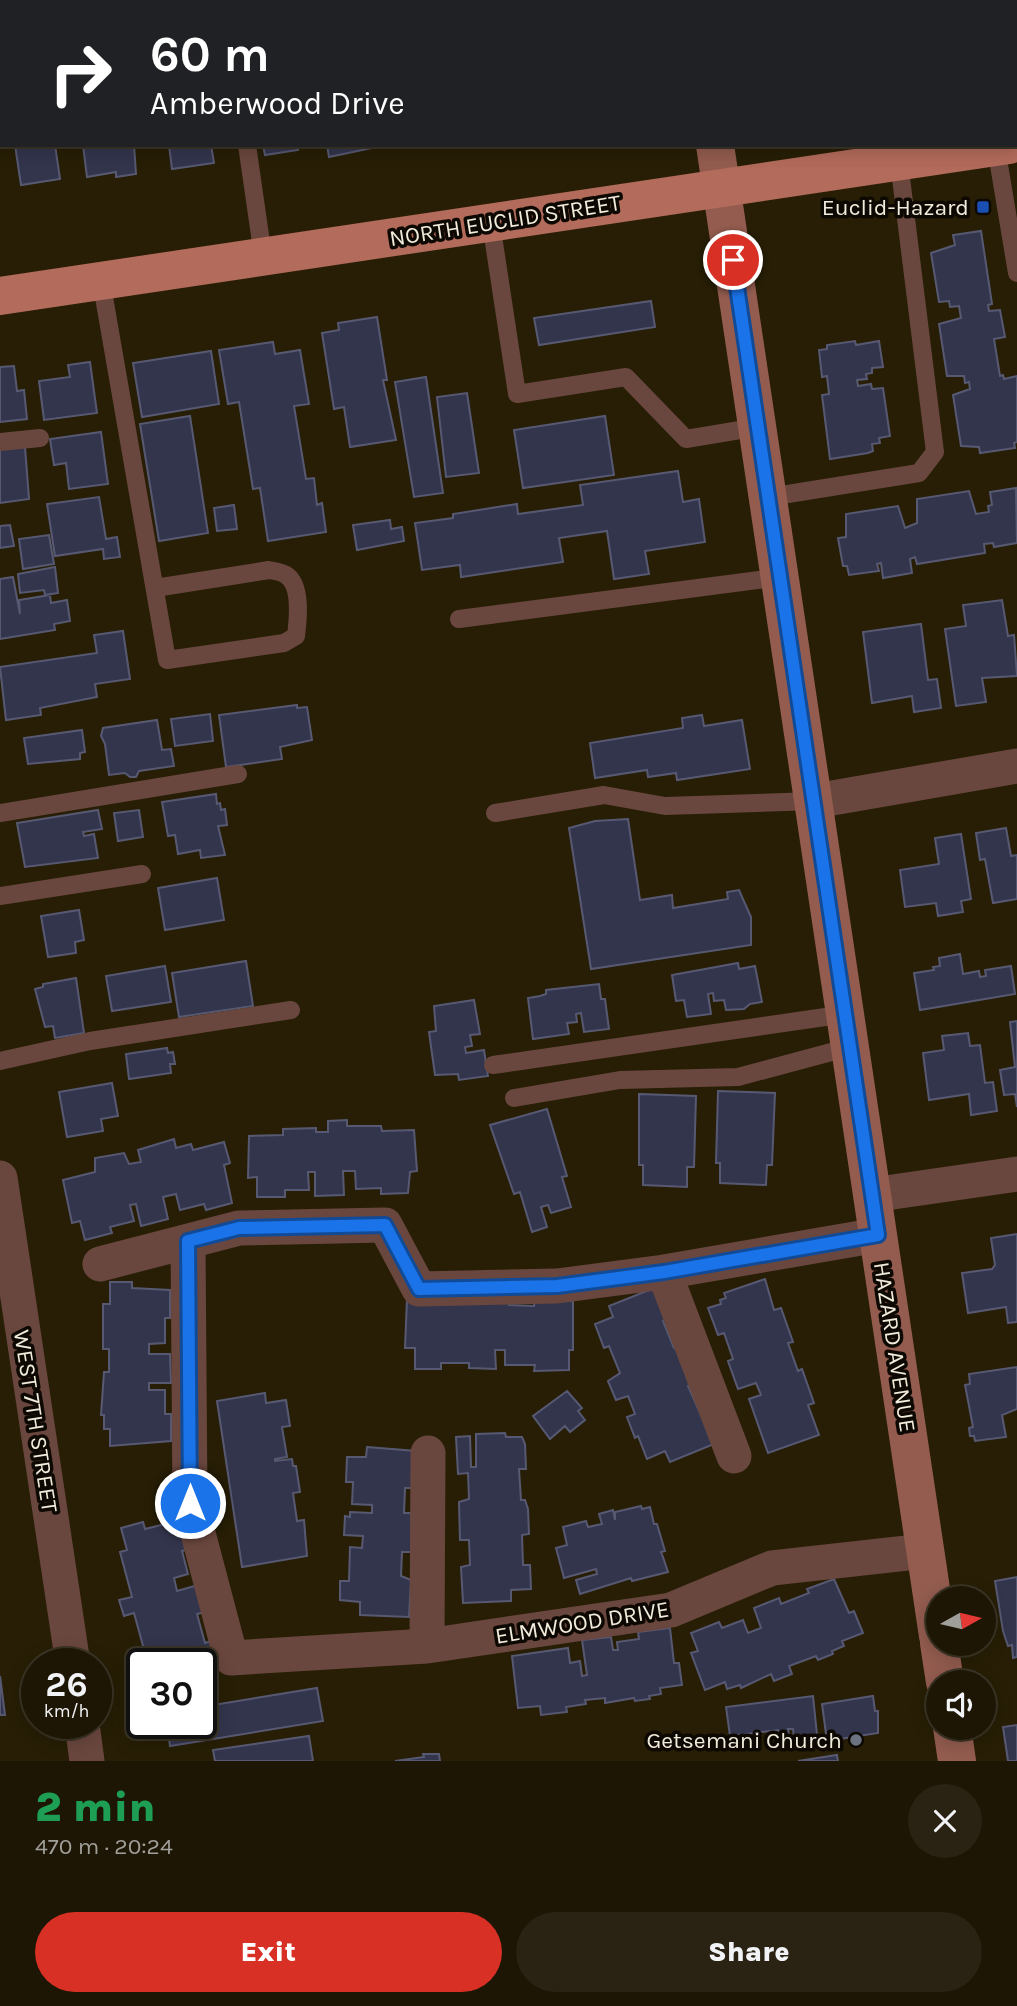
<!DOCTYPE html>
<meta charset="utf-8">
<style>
body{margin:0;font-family:Karla,sans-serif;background:#2a2313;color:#f1f3f6;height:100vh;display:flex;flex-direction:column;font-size:26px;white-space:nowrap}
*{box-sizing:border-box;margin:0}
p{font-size:23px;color:#a09f9a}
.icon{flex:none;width:38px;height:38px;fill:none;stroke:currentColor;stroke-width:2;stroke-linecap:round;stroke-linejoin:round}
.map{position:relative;height:1761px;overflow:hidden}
.drawer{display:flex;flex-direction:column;background:#1d1604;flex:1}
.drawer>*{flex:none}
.top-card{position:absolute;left:0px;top:0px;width:1018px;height:147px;box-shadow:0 4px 18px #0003,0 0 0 2px #3b3526;background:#202124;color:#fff;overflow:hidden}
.needle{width:46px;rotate:82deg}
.controls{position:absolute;left:926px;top:1586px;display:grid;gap:14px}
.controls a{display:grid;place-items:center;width:70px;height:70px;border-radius:50%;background:#1d1604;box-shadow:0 4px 18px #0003,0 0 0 2px #3b3526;font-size:35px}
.speed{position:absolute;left:21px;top:1648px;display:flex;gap:14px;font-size:35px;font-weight:700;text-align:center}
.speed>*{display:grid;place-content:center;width:91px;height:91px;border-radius:50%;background:#1d1604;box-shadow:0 4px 18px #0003,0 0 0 2px #3b3526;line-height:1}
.speed small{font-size:18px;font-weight:400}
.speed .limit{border:4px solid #111;border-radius:10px;background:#fff;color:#111}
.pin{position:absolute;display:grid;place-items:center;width:60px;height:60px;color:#fff;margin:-30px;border:4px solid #fff;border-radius:50%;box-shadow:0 2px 7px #0007}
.me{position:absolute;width:77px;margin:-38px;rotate:0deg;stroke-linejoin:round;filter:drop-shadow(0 0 5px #0008)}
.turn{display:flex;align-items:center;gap:24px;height:147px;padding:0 35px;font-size:32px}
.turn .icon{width:91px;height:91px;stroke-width:2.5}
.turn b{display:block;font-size:49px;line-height:60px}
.round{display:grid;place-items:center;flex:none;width:74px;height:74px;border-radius:37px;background:#2a2313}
.overview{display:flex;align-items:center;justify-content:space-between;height:119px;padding:0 35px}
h1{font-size:42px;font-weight:800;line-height:52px;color:#1e9e55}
.button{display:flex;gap:14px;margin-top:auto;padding:14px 35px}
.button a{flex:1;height:80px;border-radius:42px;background:#d93025;color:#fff;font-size:28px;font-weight:800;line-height:80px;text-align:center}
.button a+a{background:#2a2313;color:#f1f3f6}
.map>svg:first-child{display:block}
</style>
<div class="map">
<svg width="1017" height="1761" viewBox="0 0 1017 1761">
<rect width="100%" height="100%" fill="#271e05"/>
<path fill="#33354d" stroke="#575973" stroke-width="2" d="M70,0H115V2H71Z
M135,0H190V2H136Z
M213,0H275V2H213Z
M521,0H598V2H521Z
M15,145H55L60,179L21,185Z
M83,145H134L136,174L116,177V172L87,177Z
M169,145H211L214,163L172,169Z
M263,145H298V150L265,155Z
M327,145H372V148L329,157Z
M981,231L992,304L988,305L989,311L1000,310L1005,337L994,339L1000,376L1003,375L1004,379L1017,376V442L1014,443L1015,448L980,453L979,447L961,446L953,395L970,389L969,382L965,383L964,376H947L939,324L961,318L959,306L950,307L949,301L939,302L931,253L955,245L953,235Z
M651,301L655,327L539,345L534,318Z
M377,317L387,380H383L396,440L350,447L344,407L334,409L322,333L339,330L338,323Z
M855,341L856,345L879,341L883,367L872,368V373L866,374L867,379L857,380L858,386L871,384L872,389L883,388L890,436L879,438L880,443L872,444L873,451L868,453L830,459L822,395L829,394L827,376L822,377L819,350L827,349V345Z
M273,342L275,354L300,350L309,404L294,406L306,479L314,478L317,505L322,503L326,532L268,541L260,488L253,489L239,402L228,404L219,350Z
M211,351L219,404L142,417L133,363Z
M90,362L97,413L44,420L39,381L70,377L68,365Z
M14,366L17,391L24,390L27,419L0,422V367Z
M426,377L443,493L414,497L395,382Z
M467,393L479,473L446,477L437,397Z
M190,416L208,533L159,541L140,424Z
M605,416L614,475L523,488L514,430Z
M101,432L108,484L69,489L66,463L54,465L50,439Z
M25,447L29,499L0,503V448Z
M678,471L683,502L699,499L705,542L645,551L649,574L614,579L607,531L559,538L563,562L461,577L460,565L422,570L415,523L453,518V514L517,504L518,514L583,505L580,485Z
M1016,488L1017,543L994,547L993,543L984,544L985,553L917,564L915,557L910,559L912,573L883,578L881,563L877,564L879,571L849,575L847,566H843L838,538L846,537V514L898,506L905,528L917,523V499L969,491L976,514L989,512L988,506L992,505L990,492Z
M99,497L106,539L117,537L120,557L104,559L103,549L55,556L47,504Z
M234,505L237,529L217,531L214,508Z
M390,520L391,529L402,527L404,541L357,550L353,525Z
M10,525L14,546L0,548V526Z
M49,535L54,564L23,569L19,539Z
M55,567L58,593L45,595L44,590L20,593L18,574Z
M13,577L20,614L19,600L50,595L51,603L67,600L70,621L54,624L55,630L0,639V579Z
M1002,600L1008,636L1014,635L1017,676L982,678L986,702L956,706L945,629L966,626L963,605Z
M921,624L928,680L937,679L941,708L914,712L912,696L872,703L863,632Z
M123,631L130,679L95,684L97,697L40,708L41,715L6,720L0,667L97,653L94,635Z
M297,705V708L307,707L312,740L280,747L282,759L226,767L219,715Z
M210,714L213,741L175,746L171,719Z
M702,715L704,726L742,720L750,769L677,780L676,773L648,777L647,770L595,778L590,743L683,728L682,718Z
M157,720L162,750L171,749L174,766L139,771L136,777H130L125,773L109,775L105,744L101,736L103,728Z
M82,730L85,752L80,753V759L28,764L24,738Z
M216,794L217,804L220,803L221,810L225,809L227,825L218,826L225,855L201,858L200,850L178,854L175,835L168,836L162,802Z
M98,810L102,829L83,832L84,836L94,834L98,858L25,867L17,823Z
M139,810L143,837L118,841L114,813Z
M628,819L640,900L672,895L673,908L728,899L727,892L739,890L751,917V945L591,969L569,828L595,821Z
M1006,828L1011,856L1017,855V899L993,903L985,859L980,860L976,833Z
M961,834L971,899L961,901L963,912L938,916L936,903L905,907L900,870L939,864L935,838Z
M217,878L224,920L165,930L158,888Z
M79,910L84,940L75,942L76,953L48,957L41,916Z
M960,954L963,974L979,971L980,977L986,976L985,970L1011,966L1015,994L920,1010L914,973L934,970L933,967L940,966L939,958Z
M246,961L253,1006L179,1017L172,973Z
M738,963L739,969L755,966L762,1002L750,1004L744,1009L726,1010L724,1000L714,1001L713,993L708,994L711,1014L687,1017L684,1000L676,1001L672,975Z
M165,966L171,1002L112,1011L106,976Z
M76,978L84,1033L55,1038L53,1026L45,1027L35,989L43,987V984Z
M599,984L601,999H605L609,1029L584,1032L581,1013L576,1014L577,1022L567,1023L569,1034L533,1039L528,998L540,996L546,994V990Z
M474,1000L480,1034L470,1035L472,1046L465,1047L466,1053L484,1050L488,1076L459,1080L458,1074L435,1075L429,1032L436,1031L434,1006Z
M1017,1021V1107L1015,1094L1004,1095L1000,1070L1015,1067L1010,1022Z
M968,1033L970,1046L980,1045L985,1083L993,1082L997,1111L971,1115L969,1094L929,1100L923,1053L944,1050L942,1036Z
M167,1048L168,1053L173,1052L175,1064H170L171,1073L129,1079L126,1054Z
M112,1083L118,1116L101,1119L103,1131L67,1137L59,1092Z
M718,1091L775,1093L772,1165H767L766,1185L720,1183V1163H716Z
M639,1094L696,1096L694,1167H687V1187L643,1185V1165H639Z
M547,1109L567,1176L562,1177L571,1207L551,1213L548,1205L541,1207L547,1227L532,1232L520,1192L514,1194L490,1125Z
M347,1120V1126H381L382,1131L414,1130L417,1171L410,1172L408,1193L381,1194V1188L356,1189L355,1171H343L344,1195L315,1196V1172H308L309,1190H285V1197H257V1177L248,1178L249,1136L283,1135V1129L316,1128V1132H328V1121Z
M174,1139L176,1148L191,1144L193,1150L224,1142L230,1163L224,1165L232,1203L206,1210L204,1204L180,1210L176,1194L163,1197L168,1219L141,1226L136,1204L130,1205L134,1221L110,1227L112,1233L85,1240L80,1221L72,1223L63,1180L95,1172V1158L124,1153L129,1164L141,1162L138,1150Z
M1017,1234V1322L1008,1323L1006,1307L968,1313L962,1273L992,1269L995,1265L991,1238Z
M765,1279L774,1310L781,1308L793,1342L788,1343L798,1371L802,1369L814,1403L808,1405L819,1435L768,1453L749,1399L761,1395L756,1383L738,1389L728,1361L733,1359L724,1333L718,1335L708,1308L721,1304L720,1300L726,1298L724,1293Z
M110,1282H132V1288L170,1290V1318H165V1343L149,1344V1354H170L171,1383H149V1390H165V1414H171V1441L110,1446V1429H104V1415H101L104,1372H109V1349H103V1304H110Z
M654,1288L666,1320L663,1321L674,1348L677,1347L691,1385L688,1386L714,1444L670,1462L665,1451L647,1459L638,1436L635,1438L627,1417L635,1414L628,1396L616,1400L608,1381L620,1373L609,1346L604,1348L595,1324L613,1317L609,1306Z
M407,1299L509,1300V1305L534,1306L535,1301H573V1350H569V1370L534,1371L535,1365H505V1350H495L496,1369L469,1368V1363H441V1369H415V1348H405Z
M1017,1367V1409L1002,1415L1006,1437L975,1441L974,1436H970L969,1428L973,1427L965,1385L970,1384L969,1374Z
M567,1391L582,1408L578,1411L585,1420L570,1432L565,1426L550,1439L533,1416Z
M265,1393L266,1403L286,1400L290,1426L282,1427L287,1457L275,1459V1461L292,1459L293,1466H296L300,1492L293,1493L297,1521L304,1520L307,1556L242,1567L217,1401Z
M505,1433L506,1437H522L525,1444L526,1469H519L521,1500H525L528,1509L529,1534L522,1535L523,1565H530L531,1589L511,1590V1601L463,1603L461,1567L470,1565L469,1540H460L459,1502L469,1499L468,1473L458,1474L456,1437L470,1436L471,1467H476V1434Z
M367,1447L416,1451L415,1488H405L404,1513H411L412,1552H402L401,1576L411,1580L409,1617L360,1615V1602L340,1600V1581H349L350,1547L362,1548L363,1536L344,1535L345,1516L350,1517V1512L372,1513V1505L352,1504L353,1482H346L347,1457H366Z
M641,1506L642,1509L650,1507L654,1524H657L665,1551L661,1552L663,1557L668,1572L632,1581L631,1578L580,1594L576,1580L597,1574L596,1569L564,1578L556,1548L567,1545L563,1527L586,1521L588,1527L602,1524L599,1514L613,1510L615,1520V1512Z
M181,1520L189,1549L182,1551L188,1574L174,1578L177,1591L198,1585L205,1612L197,1614L205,1643L211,1641L218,1669L201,1674V1664H148L134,1613L124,1616L119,1600L132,1597L120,1552L127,1550L121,1528L143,1522L145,1529Z
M1017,1577V1657L1013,1658L1012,1645L1008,1646L1003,1631L995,1581Z
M834,1579L849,1613L854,1611L863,1633L842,1641L844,1646L832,1651L833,1654L818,1660L816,1656L789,1666L792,1674L774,1681L771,1674L741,1688L740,1685L727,1689L725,1682L705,1690L691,1653L698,1651L691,1633L719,1622L722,1628L743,1620L748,1633L761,1628L754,1608L779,1598L781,1604L809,1593L807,1589Z
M670,1628L674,1663H679L682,1685L660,1688L661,1694L649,1696L650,1699L635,1701L634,1698L605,1703V1698L585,1700L586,1704L566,1707L567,1712L541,1715L540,1706L518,1708L512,1656L568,1648L570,1663L580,1661L582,1676L587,1675L582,1640L611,1637L613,1650H618L617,1642L639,1639L638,1632Z
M0,1676L5,1715H0Z
M317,1688L323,1721L170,1746L167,1724H201V1707Z
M813,1696L817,1735L794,1738L793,1729H788L789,1735L779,1736L778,1730L730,1736L726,1707Z
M873,1696L875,1711H878V1733L827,1741L822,1704Z
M1017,1725V1761H1008L1003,1727Z
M309,1736L313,1761H215L213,1750Z
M423,1754H439L440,1761H395L424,1757Z
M837,1755L838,1761H798Z"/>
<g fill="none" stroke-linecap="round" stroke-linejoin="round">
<path stroke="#6a473e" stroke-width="18" d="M247,145L263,256
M996,147L1017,273
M491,223L517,394L626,377L686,439L758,427
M101,280L167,660L284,643L296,636C298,620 302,585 286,575C282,572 274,571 269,570L155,588
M0,442L40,438
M769,497L919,473L935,452L899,162
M459,619L781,577
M0,813L238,774
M495,813L604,795L665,806L815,801
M0,896L142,874
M0,1061L90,1041L291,1010
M493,1065L846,1014
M514,1098L620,1080L738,1077L850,1047"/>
<path stroke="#6a473e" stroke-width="35" d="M869,2V0
M815,801L1017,766
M0,1178L73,1664
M872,1195L1017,1174
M188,1242L190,1503L231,1658L427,1646L671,1610L772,1568L925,1551
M100,1264L239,1228L385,1225L419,1289L557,1286L664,1272L878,1235
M664,1272L734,1456
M427,1646L428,1453
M82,1724L87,1761"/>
<path stroke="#935c4f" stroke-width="38" d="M693,0V2
M715,145L938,1636
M939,1643L945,1682
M952,1727L957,1761"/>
<path stroke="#b36b5b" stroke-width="38" d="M0,296L1009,145"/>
</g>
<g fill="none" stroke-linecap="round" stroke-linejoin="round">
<defs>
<path id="route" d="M190,1503L188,1241L239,1228L385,1225L419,1289L557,1286L664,1272L878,1235L733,260"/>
</defs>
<use href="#route" stroke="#114b97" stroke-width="18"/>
<use href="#route" stroke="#1a73e8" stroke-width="12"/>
</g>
<rect fill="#1a4fb4" stroke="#0d0902" stroke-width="2.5" x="976" y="200" width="14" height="14" rx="3.5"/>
<circle fill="#6b7280" stroke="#0d0902" stroke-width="2.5" cx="856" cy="1740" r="7"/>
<g text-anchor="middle" stroke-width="7" stroke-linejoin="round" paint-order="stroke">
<g font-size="23" fill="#f1ebdc" stroke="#0d0902" text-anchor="end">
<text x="969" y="215">Euclid-Hazard</text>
<text x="842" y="1748">Getsemani Church</text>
</g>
<g font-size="23" fill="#f1ebdc" stroke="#0d0902">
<text transform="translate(505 220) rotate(-9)" y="8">NORTH EUCLID STREET</text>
<text transform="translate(895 1347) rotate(81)" y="8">HAZARD AVENUE</text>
<text transform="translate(36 1421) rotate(81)" y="8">WEST 7TH STREET</text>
<text transform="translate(582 1622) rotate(-9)" y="8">ELMWOOD DRIVE</text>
</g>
</g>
</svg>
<div class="controls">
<a><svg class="needle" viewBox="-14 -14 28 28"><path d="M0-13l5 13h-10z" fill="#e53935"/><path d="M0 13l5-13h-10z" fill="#a09f9a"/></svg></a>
<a><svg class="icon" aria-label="sound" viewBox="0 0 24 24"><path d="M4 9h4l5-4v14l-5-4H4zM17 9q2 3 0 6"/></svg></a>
</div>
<div class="speed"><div>26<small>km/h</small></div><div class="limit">30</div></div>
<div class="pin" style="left:733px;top:260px;background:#d93025"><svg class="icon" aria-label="arrive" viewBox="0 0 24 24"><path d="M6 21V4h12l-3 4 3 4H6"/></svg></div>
<svg class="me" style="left:190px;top:1503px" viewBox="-20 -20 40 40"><circle r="17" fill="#1a73e8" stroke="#fff" stroke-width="3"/><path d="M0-11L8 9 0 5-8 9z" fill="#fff"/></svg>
<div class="top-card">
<div class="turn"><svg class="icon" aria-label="right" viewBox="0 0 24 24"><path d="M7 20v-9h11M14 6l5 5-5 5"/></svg><div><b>60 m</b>Amberwood Drive</div></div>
</div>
</div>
<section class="drawer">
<div class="overview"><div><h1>2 min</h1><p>470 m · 20:24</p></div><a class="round"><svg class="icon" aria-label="close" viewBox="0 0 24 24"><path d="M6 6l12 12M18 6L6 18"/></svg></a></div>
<div class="button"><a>Exit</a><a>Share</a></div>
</section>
